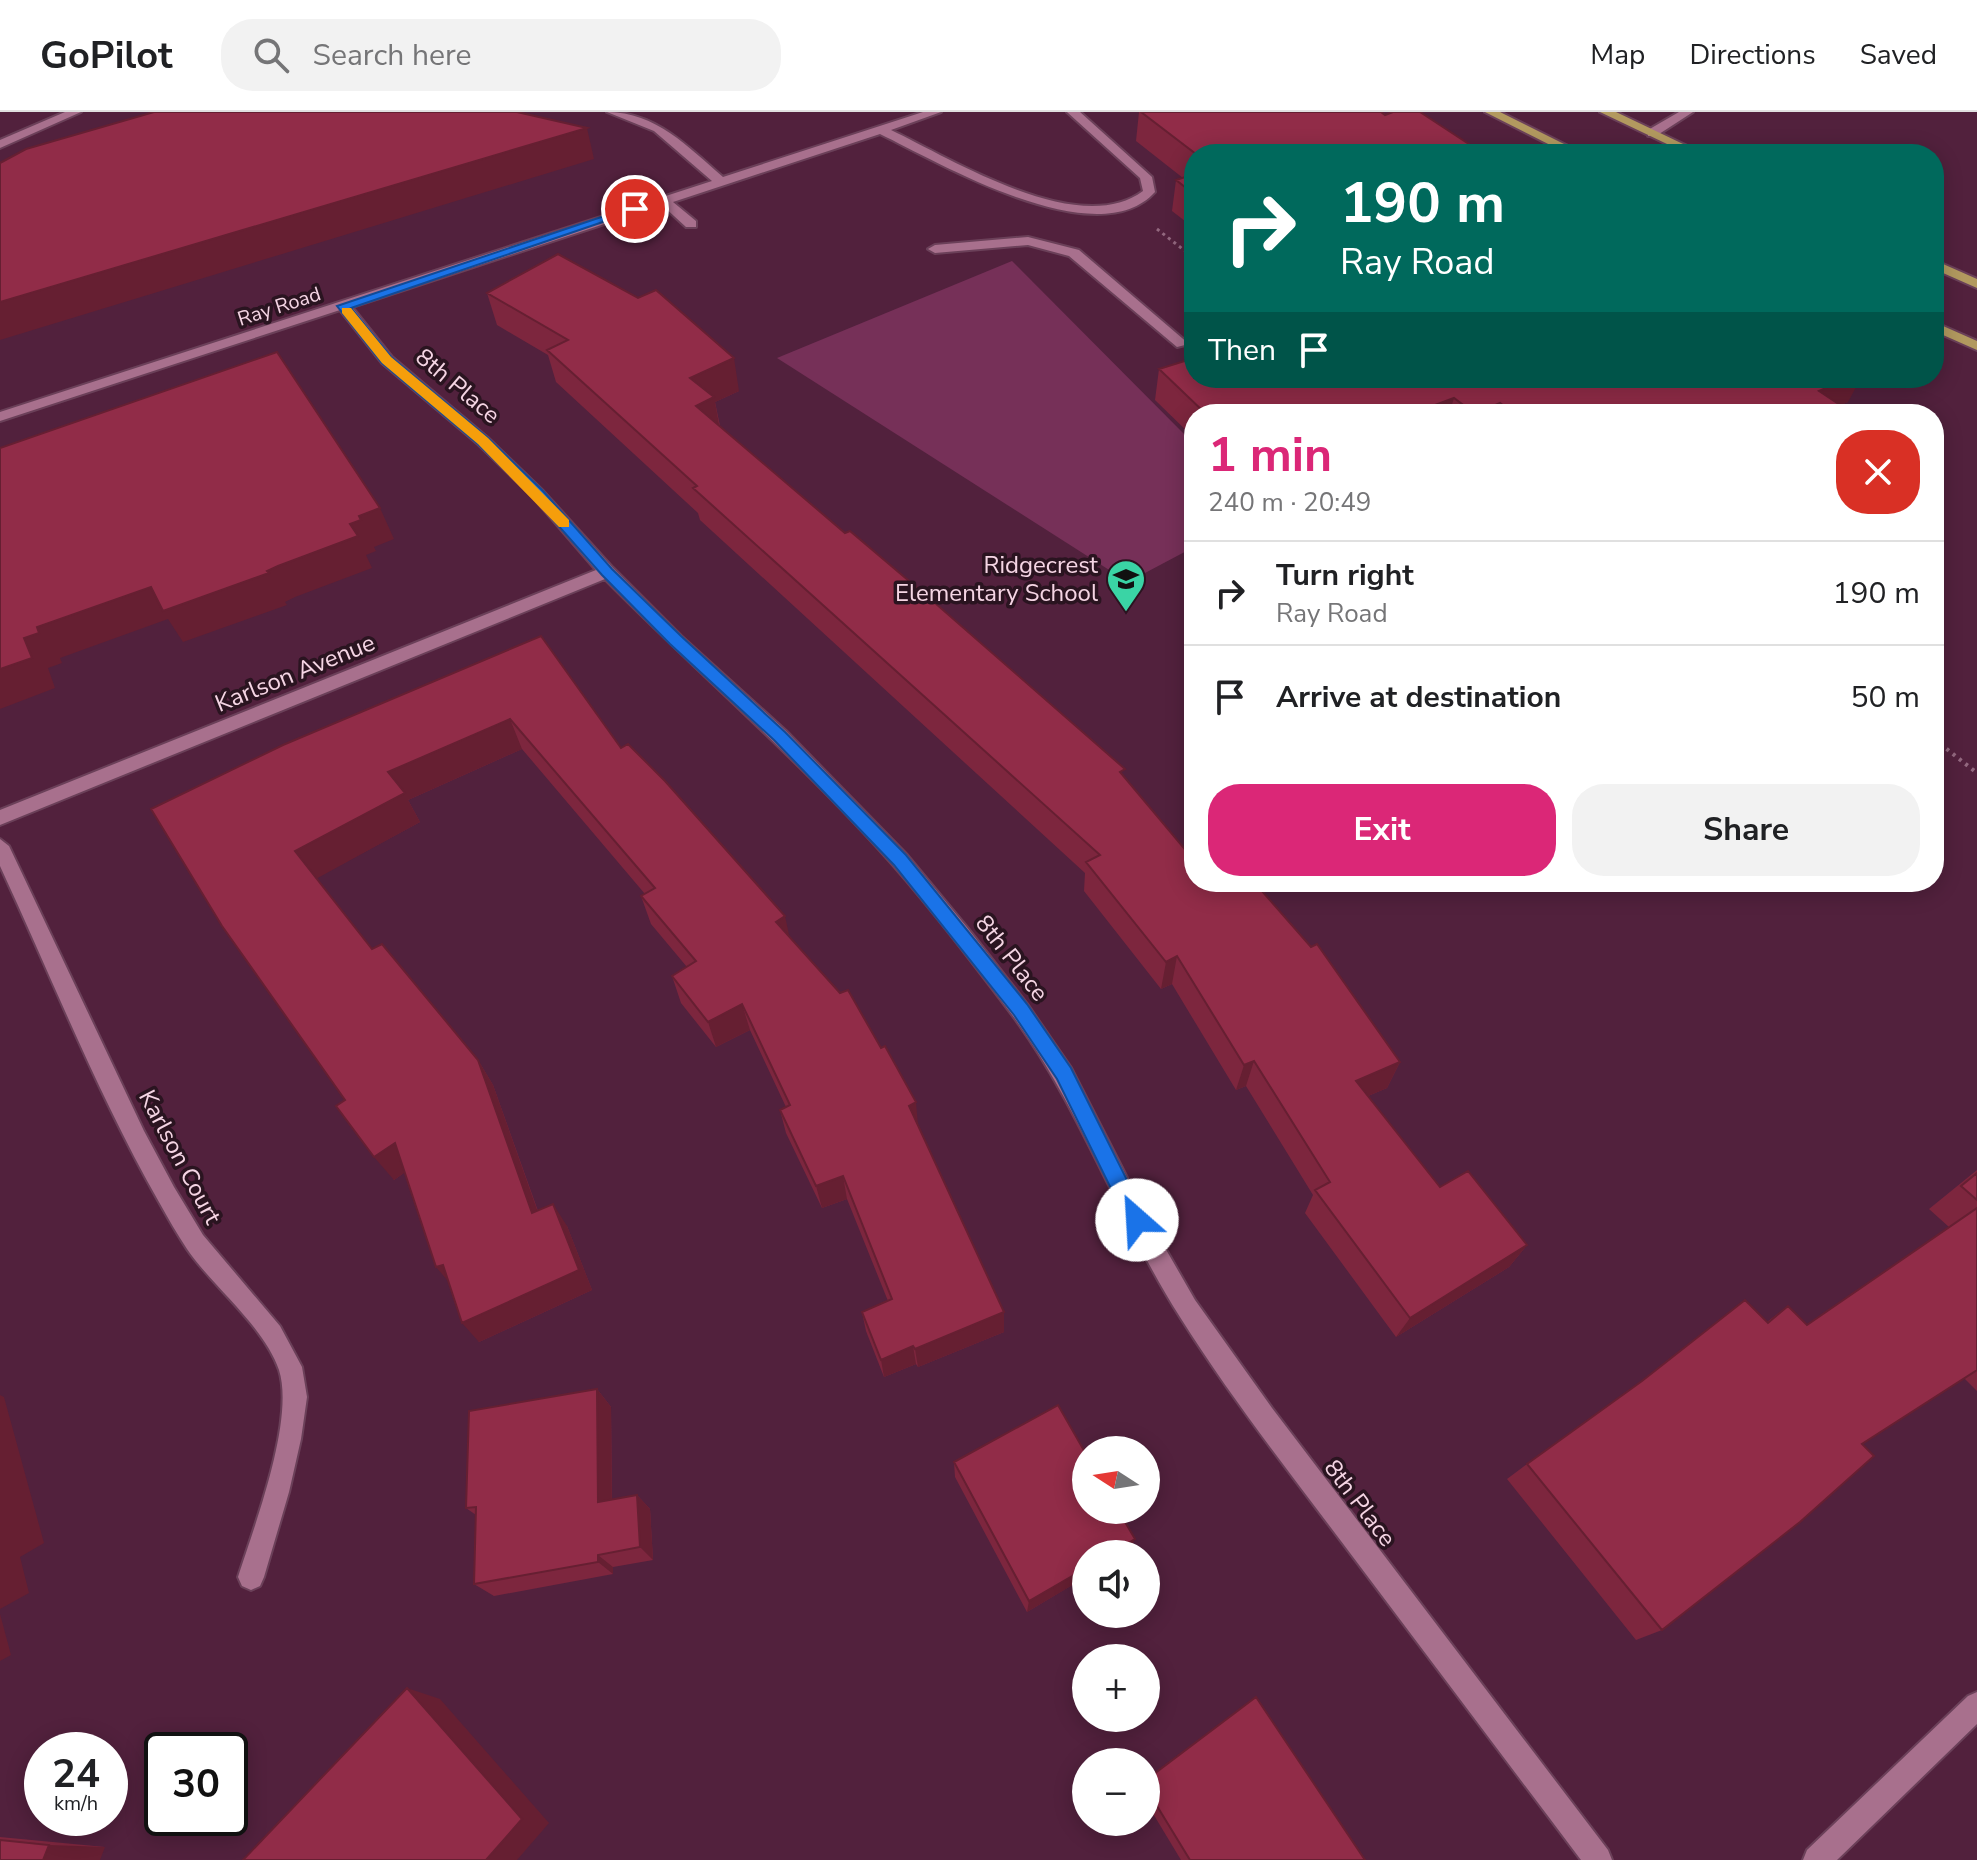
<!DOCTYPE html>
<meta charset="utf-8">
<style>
body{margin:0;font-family:"Nunito Sans",sans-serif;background:#f2f2f2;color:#202124;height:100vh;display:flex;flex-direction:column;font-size:30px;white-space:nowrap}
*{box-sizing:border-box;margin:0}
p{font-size:26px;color:#757577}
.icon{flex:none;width:44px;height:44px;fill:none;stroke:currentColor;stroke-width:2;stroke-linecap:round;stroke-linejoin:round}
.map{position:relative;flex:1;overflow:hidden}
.details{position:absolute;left:1184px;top:292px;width:760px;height:488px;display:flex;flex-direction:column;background:#fff;border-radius:32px;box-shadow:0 4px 20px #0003}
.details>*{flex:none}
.guide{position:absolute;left:1184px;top:32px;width:760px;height:244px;border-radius:32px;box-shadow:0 4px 20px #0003;background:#00695c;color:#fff;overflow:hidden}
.needle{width:52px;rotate:282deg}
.buttons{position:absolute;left:1072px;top:1324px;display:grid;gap:16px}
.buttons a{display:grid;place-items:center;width:88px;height:88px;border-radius:50%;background:#fff;box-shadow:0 4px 20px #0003;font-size:40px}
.speed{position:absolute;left:24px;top:1620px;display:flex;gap:16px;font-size:40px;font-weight:700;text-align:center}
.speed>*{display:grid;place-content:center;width:104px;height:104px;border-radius:50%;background:#fff;box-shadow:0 4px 20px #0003;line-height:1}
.speed small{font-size:20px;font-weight:400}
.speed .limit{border:4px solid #111;border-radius:12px;background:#fff;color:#111}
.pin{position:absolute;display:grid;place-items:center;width:68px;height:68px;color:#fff;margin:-34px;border:4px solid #fff;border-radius:50%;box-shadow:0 2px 8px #0007}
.me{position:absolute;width:88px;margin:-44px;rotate:334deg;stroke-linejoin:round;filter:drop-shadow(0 0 6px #0008)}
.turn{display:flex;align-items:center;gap:28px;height:168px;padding:0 24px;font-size:36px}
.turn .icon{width:104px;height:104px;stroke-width:2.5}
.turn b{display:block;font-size:56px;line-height:68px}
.then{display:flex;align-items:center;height:76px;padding:0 24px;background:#0003;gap:16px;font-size:30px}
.round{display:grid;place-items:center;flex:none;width:84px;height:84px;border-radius:32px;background:#f2f2f2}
.head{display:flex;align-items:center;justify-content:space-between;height:136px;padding:0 24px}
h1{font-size:48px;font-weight:700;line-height:60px;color:#db2777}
.action{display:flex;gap:16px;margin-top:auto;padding:16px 24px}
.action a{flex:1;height:92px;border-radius:32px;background:#db2777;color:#fff;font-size:32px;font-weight:700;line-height:92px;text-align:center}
.action a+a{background:#f2f2f2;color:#202124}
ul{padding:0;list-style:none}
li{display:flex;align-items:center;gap:24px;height:104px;padding:0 24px;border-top:2px solid #e0e0e0}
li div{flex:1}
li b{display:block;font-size:30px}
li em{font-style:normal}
header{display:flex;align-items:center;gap:48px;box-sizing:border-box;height:112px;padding:0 40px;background:#fff;border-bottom:2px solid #e0e0e0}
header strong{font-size:38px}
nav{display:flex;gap:44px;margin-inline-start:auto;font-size:28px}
.search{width:560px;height:72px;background:#f2f2f2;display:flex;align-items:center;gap:20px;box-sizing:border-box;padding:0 28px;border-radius:32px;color:#757577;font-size:30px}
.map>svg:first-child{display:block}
</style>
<header>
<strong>GoPilot</strong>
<div class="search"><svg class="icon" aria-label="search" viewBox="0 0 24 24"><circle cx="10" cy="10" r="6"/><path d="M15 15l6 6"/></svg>Search here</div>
<nav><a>Map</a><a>Directions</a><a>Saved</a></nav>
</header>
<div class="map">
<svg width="1977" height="1748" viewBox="0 0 1977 1748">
<rect width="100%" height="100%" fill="#52213d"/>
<path fill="#763058" d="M1012,149L1194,332V435L1128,470L777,246Z"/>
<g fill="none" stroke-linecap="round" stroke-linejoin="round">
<defs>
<path id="minor" d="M65,0H81L0,36V28Z
M607,0C656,0 688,35 723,65L923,0H941L891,18C952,47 1079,127 1143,79L1140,66L1067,0H1080L1152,65L1155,80C1097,144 940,51 880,22L673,90L696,109V115H686L662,93L352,195L392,245L488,326L543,379L613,456L681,524L786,619L907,743L966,814L1027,892L1071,956L1145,1101L1195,1188L1272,1296L1608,1738L1612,1748H1581C1501,1642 1421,1535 1341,1429C1286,1356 1229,1283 1180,1205C1117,1106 1080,993 1010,900C972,850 934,800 893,753C804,652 700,563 605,467L0,713V698L596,458L533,385L478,332L382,251L340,198L0,309V300L712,69L654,19Z
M1679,0H1693L1656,24H1648V18Z
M1028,125L1079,138L1189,232L1177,235L1069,144L1028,133L935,141L928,137L935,133Z
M0,727L9,734L144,1019L174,1075L203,1123L280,1214L302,1255L307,1285L301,1327L289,1380L264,1465L260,1474L251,1478L242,1474L238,1465C254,1415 295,1308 279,1258C264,1214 213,1175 187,1137C177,1122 168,1106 159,1090C98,983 52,866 0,754Z
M1977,1580V1612L1837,1748H1803L1807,1738L1968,1584Z"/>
<path id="major" d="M1485,0H1500L1584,42H1568Z
M1600,0H1616L1704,42H1688Z
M1934,148L1977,167V176L1934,157Z
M1934,210L1977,229V238L1934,219Z"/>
</defs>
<use href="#minor" stroke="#6b4059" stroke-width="4"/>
<use href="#major" stroke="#6b4059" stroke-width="4"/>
<path stroke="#93687f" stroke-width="3" stroke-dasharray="3 4" stroke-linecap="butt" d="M1157,117L1194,146"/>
<path stroke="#93687f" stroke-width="4" stroke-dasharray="3 5" stroke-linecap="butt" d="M1934,627L1977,661"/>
<use href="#minor" fill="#a8708d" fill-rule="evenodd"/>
<use href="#major" fill="#b2995f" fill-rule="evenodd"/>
</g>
<path fill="#7d263e" d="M1139,0H1381L1484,42H1194V116L1172,99L1176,68L1183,66L1136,29Z
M487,181L739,279L715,290L720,314L1124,666L1193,748L1400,950L1387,976L1368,984L1440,1075L1527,1133L1509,1155L1396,1225L1305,1101L1313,1083L1246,974L1236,978L1172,872L1161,877L1084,779L1085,761L700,408L698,401L556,270L548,243L497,213Z
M1159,257L1848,290L1840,293L1843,295L1839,302H1194V326L1155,288Z
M541,524L621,636L789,824L918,1014L1004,1220L918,1255L916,1252L884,1265L866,1219L862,1200L888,1189L847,1087L822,1096L786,1021L780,998L786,995L750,918L716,935L681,891L672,864L687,855L651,812L641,784L645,782L522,637L408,688L420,710L316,766L372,837L478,948L493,973L538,1099L567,1114L592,1178L479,1230L448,1169L405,1060L394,1068L345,988L222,814Z
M1977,1058V1279L1964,1266L1862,1332L1662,1518L1636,1528L1507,1367L1527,1352L1767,1210L1788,1194L1807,1213L1949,1115L1929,1097Z
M597,1277L611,1295L612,1388L637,1383L650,1397L653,1448L613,1455V1462L494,1484L474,1472L476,1403L466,1396Z
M954,1350L1129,1439L1027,1500L955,1365Z
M1256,1585L1365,1748H1181L1146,1690V1667Z
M0,1725L105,1735L0,1748Z"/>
<path fill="#661f32" d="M587,16L594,47L0,228V190Z
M734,246L739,279L715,290L720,318L702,326L690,266Z
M1849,266H1861L1848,290L1820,302L1819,279Z
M1454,286L1449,302H1411Z
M1500,291L1497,302H1475Z
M1843,295L1839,302H1828Z
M380,396L394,427L374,435L376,439L366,443L372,456L295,485L285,490L287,493L183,530L168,507L60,546L62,551L48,556L55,576L0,597V557L24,526L37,515L151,475L267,459L350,412L359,404Z
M510,607L522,637L408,688L420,710L314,768L295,739L388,660Z
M785,804L791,832L776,810Z
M1177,844L1172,872L1161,877L1166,850Z
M742,892L750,918L716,935L708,910Z
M478,948L493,973L546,1123L532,1101Z
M1254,949L1246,974L1236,978L1244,953Z
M1400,950L1387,976L1344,994L1356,969Z
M916,990L918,1014L909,994Z
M395,1031L414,1054L394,1068L374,1045Z
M843,1064L847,1087L822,1096L816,1074Z
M553,1092L567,1114L592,1178L479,1230L462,1211Z
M1527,1133L1509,1155L1396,1225L1410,1206Z
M443,1153L454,1176L436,1155Z
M1004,1200V1220L918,1255L915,1237Z
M913,1234L916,1252L884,1265L881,1248Z
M597,1277L611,1295L612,1404L598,1390Z
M0,1283L4,1285L44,1431L20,1445L29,1481L0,1497Z
M637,1383L650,1397L653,1448L640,1435Z
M1135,1427L1129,1439L1125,1442H1109Z
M598,1443L613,1455V1462L598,1450Z
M1086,1456V1465L1027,1500L1029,1489Z
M0,1502L11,1543L0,1549Z
M407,1576L440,1587L549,1711L517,1748H486Z
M49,1733L105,1735L100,1748H43Z"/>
<path fill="#912c48" stroke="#661f32" stroke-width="2" d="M154,0H517L587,16L0,190V51L26,37Z
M1141,0H1381L1385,3L1393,0H1420L1484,42H1196Z
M1194,62V82L1176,68Z
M558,142L638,186L656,178L734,246L690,266L714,285L696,294L845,421L850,419L935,491L1125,657L1120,660L1194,748V770H1254L1311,835L1317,832L1400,950L1356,969L1440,1075L1468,1059L1527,1133L1410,1206L1315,1078L1330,1070L1254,949L1244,953L1177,844L1166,850L1086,750L1100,743L693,376L697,374L547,238L568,228L487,181Z
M277,240L380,396L359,404L361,408L350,412L358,424L278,454L267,459L269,461L163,499L151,475L37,515L39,521L24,526L32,546L0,557V336Z
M1194,246V266H1849L1819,279L1843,295L1828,302H1514L1500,291L1475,302L1454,286L1411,302H1206L1159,257Z
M541,524L621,636L628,632L665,669L785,804L776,810L840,881L848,878L881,936L885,934L916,990L909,994L1004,1200L915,1237L913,1234L881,1248L862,1200L892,1187L843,1064L816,1074L780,998L790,993L742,892L708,910L672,864L696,849L641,784L655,776L510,607L388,660L405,681L295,739L372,837L382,832L478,948L532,1101L553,1092L579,1158L462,1211L443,1153L436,1155L395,1031L374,1045L336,994L345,988L222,814L151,697L283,633Z
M1977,1061V1088L1961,1074Z
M1977,1096V1258L1862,1332L1874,1344L1800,1410L1662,1518L1527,1352L1642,1269L1745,1188L1768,1211L1788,1194L1807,1213Z
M597,1277L598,1390L637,1383L640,1435L598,1443V1450L474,1472L476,1395L466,1396L469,1299Z
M1058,1293L1086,1342V1398H1118L1135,1427L1109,1442H1086V1456L1029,1489L954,1350Z
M407,1576L522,1707L486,1748H243Z
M1256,1585L1365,1748H1190L1146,1676V1668Z
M0,1728L49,1733L43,1748H0Z"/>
<path fill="#1a73e8" stroke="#114b97" stroke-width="2" d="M631,95L641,97L351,196L391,245L488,326L543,379L612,457L681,524L785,620L906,743L1027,892L1071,956L1147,1108L1144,1115L1137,1118L1130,1115L1057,967L1014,903L894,753L774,628L670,532L602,463L533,385L478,332L382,251L337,194Z"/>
<path fill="#f59e0b" d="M342,196H351L391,245L488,326L569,408V415H559L478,332L382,251L342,201Z"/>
<defs>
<symbol id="school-pin" viewBox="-11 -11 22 30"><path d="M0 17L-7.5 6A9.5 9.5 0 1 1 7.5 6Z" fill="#3ad4a5" stroke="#2a1420"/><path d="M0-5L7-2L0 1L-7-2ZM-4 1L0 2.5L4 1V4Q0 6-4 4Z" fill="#111"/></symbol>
</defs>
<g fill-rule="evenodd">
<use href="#school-pin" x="1104" y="445" width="44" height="60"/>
</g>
<g text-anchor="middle" stroke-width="7" stroke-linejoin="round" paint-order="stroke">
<g font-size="20" fill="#f5d5e4" stroke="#2a1420">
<text transform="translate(279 194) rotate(-18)" y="7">Ray Road</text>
</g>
<g font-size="24" fill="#f5d5e4" stroke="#2a1420">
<text transform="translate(458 274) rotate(40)" y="8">8th Place</text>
<text transform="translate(295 561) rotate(-22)" y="8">Karlson Avenue</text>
<text transform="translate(1012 846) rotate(52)" y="8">8th Place</text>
<text transform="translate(180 1045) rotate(62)" y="8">Karlson Court</text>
<text transform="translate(1360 1391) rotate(53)" y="8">8th Place</text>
</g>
<g font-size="24" fill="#f5d5e4" stroke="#2a1420" text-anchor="end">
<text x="1098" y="461">Ridgecrest<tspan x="1098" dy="28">Elementary School</tspan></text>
</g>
</g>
</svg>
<div class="buttons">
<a><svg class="needle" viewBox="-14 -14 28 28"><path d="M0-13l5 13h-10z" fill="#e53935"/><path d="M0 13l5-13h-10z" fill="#757577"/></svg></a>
<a><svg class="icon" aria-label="sound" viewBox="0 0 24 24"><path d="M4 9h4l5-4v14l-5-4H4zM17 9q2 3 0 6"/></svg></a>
<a>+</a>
<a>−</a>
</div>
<div class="speed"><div>24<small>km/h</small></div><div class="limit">30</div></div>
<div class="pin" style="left:635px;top:97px;background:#d93025"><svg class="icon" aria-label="arrive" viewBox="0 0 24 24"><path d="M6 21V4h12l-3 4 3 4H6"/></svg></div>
<svg class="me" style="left:1137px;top:1108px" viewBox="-20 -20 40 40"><circle r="19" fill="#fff"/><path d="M0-13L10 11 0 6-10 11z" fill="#1a73e8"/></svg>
<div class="guide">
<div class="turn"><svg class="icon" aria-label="right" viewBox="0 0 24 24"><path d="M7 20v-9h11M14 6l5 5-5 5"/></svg><div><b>190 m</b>Ray Road</div></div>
<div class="then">Then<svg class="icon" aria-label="arrive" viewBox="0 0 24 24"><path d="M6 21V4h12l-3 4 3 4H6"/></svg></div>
</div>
<section class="details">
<div class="head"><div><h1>1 min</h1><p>240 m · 20:49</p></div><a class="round" style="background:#d93025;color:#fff"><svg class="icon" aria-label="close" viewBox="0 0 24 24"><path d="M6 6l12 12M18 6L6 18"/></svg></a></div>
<ul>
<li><svg class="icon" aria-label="right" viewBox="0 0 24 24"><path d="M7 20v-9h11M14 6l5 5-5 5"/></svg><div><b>Turn right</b><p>Ray Road</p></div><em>190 m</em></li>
<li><svg class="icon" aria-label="arrive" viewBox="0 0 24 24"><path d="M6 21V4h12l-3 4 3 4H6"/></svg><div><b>Arrive at destination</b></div><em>50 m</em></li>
</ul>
<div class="action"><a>Exit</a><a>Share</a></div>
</section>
</div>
